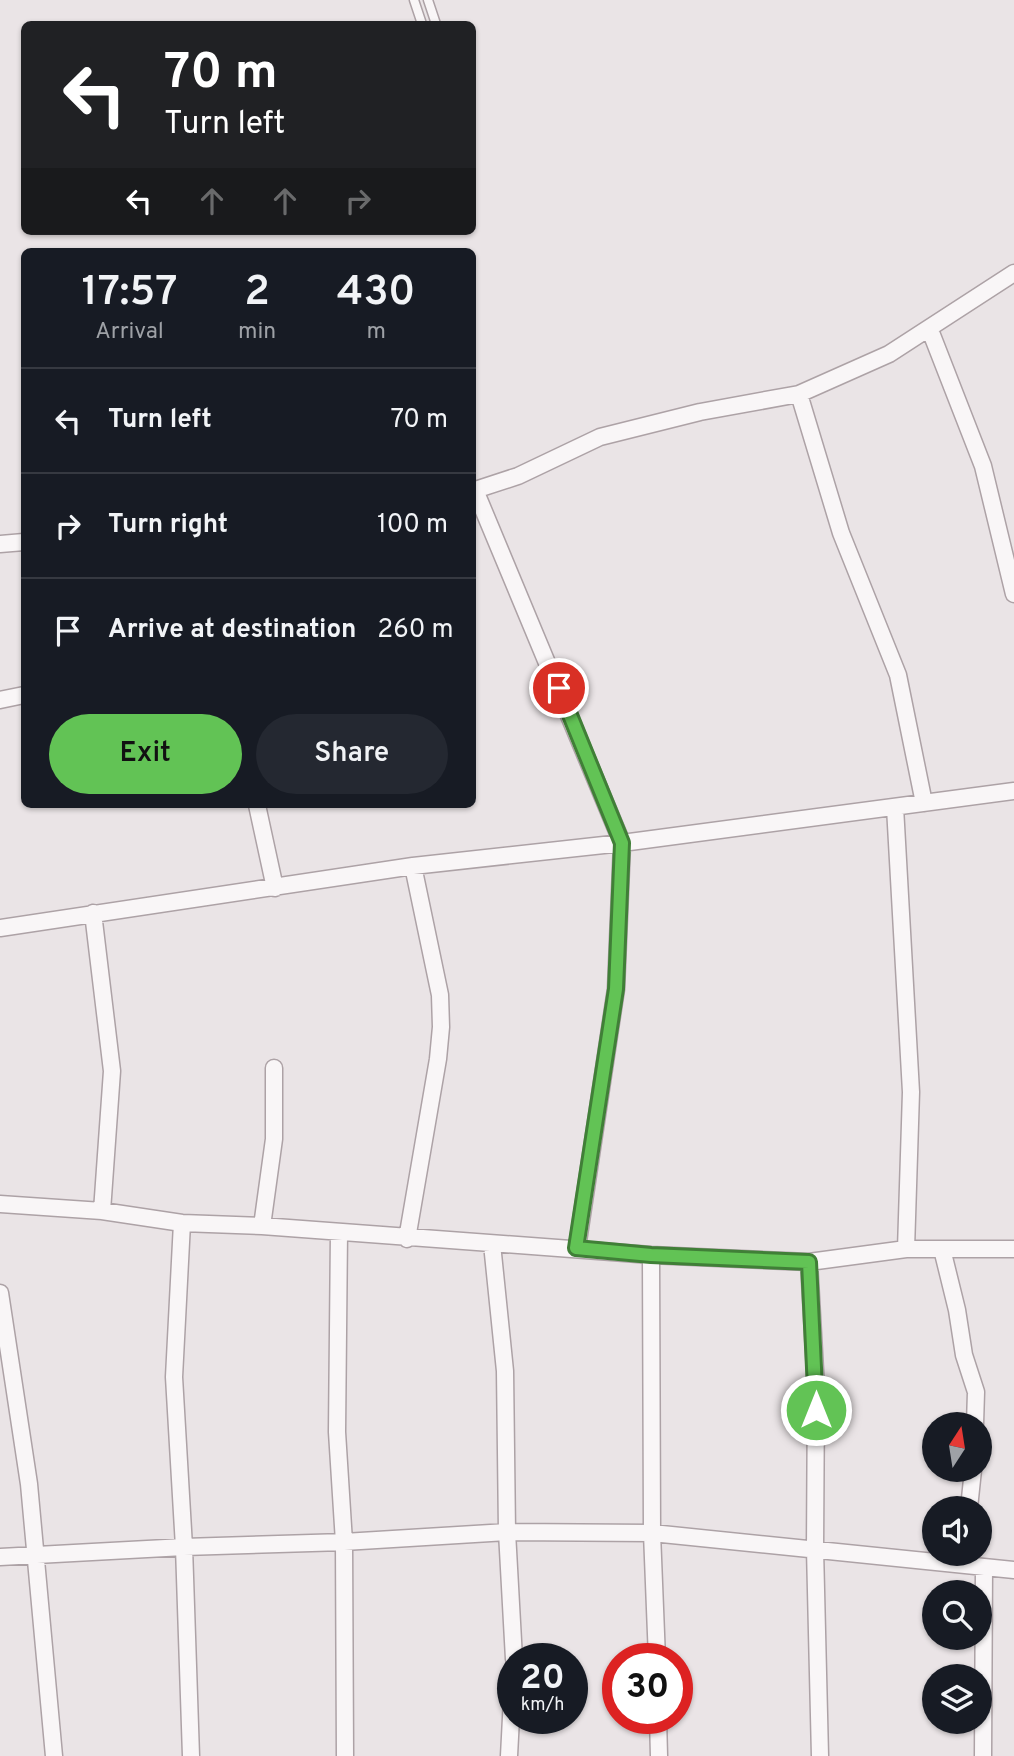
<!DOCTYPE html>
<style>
body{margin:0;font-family:Overpass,sans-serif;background:#242831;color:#f1f3f6;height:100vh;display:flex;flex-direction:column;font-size:26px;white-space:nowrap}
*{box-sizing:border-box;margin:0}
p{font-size:23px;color:#9ea1a6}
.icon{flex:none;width:38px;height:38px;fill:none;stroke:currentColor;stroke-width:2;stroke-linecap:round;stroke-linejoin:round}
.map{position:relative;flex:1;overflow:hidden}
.details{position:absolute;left:21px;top:248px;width:455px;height:560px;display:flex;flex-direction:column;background:#171b24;border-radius:10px;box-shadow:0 2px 5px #0004}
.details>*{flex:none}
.hud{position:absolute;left:21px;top:21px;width:455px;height:214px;border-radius:10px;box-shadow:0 2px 5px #0004;background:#202124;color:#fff;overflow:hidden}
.needle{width:46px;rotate:12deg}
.controls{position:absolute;left:922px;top:1412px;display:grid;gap:14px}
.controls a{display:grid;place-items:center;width:70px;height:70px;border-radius:50%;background:#171b24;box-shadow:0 2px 5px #0004;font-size:35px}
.speed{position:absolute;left:497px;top:1643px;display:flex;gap:14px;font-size:35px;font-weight:700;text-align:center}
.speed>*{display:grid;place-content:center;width:91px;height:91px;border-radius:50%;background:#171b24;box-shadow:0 2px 5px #0004;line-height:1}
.speed small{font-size:18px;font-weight:400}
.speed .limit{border:10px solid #d22;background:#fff;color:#111}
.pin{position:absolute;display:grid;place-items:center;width:60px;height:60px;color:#fff;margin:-30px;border:4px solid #fff;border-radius:50%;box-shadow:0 2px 7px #0007}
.me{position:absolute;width:77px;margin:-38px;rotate:0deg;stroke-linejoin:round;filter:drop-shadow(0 0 5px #0008)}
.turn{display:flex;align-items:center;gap:24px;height:147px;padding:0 28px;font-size:32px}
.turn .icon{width:91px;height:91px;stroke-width:2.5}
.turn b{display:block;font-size:49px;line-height:60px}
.lanes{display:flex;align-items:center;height:66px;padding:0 28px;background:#0003;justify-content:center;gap:35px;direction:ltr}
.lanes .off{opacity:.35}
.eta{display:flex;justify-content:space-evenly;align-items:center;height:119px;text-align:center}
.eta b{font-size:42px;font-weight:600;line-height:49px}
.cta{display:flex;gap:14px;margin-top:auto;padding:14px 28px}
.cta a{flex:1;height:80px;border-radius:42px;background:#62c355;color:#111;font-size:28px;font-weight:600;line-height:80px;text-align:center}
.cta a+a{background:#242831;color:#f1f3f6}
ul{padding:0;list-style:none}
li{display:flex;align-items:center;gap:21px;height:105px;padding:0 28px;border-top:2px solid #363941}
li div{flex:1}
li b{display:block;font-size:26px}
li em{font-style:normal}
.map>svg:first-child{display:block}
</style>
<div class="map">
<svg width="1014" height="1756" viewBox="0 0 1014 1756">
<rect width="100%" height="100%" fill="#eae4e6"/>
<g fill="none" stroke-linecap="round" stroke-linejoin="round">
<defs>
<path id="service" d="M414,0L422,24
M428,0L436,24"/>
<path id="minor" d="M930,330L983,466L1014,594
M799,394L841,533L898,675L924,803
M475,490L622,843L616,989L577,1248
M472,491L518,476L600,437L700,412L799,394L889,354L1014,273
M0,544L24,542
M0,700L24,695
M257,805L275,888
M895,807L911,1092L906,1249
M93,913L112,1071L102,1211
M0,928L413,866L622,843L1014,791
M0,1204L102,1211L182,1223L262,1226L651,1255L809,1262L906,1249H1014
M182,1223L174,1377L184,1547L191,1756
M262,1226L274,1139V1068
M339,1232L337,1432L344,1542L345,1756
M407,1239L438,1059L441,1027L440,995L413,866
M492,1244L505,1371L507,1532L514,1659
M942,1249L957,1310L964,1355L976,1392L975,1424
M651,1255L652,1533L657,1659
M809,1262L816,1388L815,1549L820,1756
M0,1293L29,1484L54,1756
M969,1508L973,1470
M0,1557L184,1547L344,1542L507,1532L652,1533L1014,1570
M658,1718L659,1756
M509,1756L513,1679
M983,1756L984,1567"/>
</defs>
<use href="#service" stroke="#ada2a6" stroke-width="11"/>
<use href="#minor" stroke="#ada2a6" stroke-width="19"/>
<use href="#service" stroke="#f9f6f7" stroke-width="8"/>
<use href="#minor" stroke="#f9f6f7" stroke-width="16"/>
</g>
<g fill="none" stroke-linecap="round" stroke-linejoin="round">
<defs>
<path id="route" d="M559,688L622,843L616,989L576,1248L651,1255L809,1262L816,1410"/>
</defs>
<use href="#route" stroke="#407f37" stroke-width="18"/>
<use href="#route" stroke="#62c355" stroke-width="12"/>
</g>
</svg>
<div class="controls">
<a><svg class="needle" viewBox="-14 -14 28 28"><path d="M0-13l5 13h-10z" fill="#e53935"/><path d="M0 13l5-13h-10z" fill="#9ea1a6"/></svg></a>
<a><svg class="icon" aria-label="sound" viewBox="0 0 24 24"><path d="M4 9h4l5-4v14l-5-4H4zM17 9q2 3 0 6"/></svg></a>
<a><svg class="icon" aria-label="search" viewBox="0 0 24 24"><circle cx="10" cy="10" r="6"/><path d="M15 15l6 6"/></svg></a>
<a><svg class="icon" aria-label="layers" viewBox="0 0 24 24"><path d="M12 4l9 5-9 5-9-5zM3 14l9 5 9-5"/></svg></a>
</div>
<div class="speed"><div>20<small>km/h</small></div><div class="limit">30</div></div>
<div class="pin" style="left:559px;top:688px;background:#d93025"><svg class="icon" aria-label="arrive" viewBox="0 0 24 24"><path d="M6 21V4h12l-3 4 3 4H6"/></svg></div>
<svg class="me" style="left:816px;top:1410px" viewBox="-20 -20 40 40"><circle r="17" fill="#62c355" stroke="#fff" stroke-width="3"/><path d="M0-11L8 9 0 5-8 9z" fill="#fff"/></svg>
<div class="hud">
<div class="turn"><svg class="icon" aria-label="left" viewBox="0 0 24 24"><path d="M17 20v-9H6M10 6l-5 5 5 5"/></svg><div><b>70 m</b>Turn left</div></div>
<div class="lanes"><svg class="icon" aria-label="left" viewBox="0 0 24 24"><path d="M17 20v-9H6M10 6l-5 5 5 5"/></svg><svg class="icon off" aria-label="ahead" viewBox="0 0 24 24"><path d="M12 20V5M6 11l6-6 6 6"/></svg><svg class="icon off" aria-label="ahead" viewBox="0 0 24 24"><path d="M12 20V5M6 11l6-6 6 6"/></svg><svg class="icon off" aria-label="right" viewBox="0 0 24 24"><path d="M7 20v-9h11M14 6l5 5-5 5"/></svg></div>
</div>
<section class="details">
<div class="eta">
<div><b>17:57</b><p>Arrival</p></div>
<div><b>2</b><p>min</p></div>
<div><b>430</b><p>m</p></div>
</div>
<ul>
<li><svg class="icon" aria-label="left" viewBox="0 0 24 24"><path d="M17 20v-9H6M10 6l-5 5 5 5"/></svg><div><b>Turn left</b></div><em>70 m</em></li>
<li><svg class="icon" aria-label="right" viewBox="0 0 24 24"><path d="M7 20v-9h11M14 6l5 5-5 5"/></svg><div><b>Turn right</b></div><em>100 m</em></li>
<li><svg class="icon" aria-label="arrive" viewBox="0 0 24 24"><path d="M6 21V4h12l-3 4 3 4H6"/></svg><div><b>Arrive at destination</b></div><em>260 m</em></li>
</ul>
<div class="cta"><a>Exit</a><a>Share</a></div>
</section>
</div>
